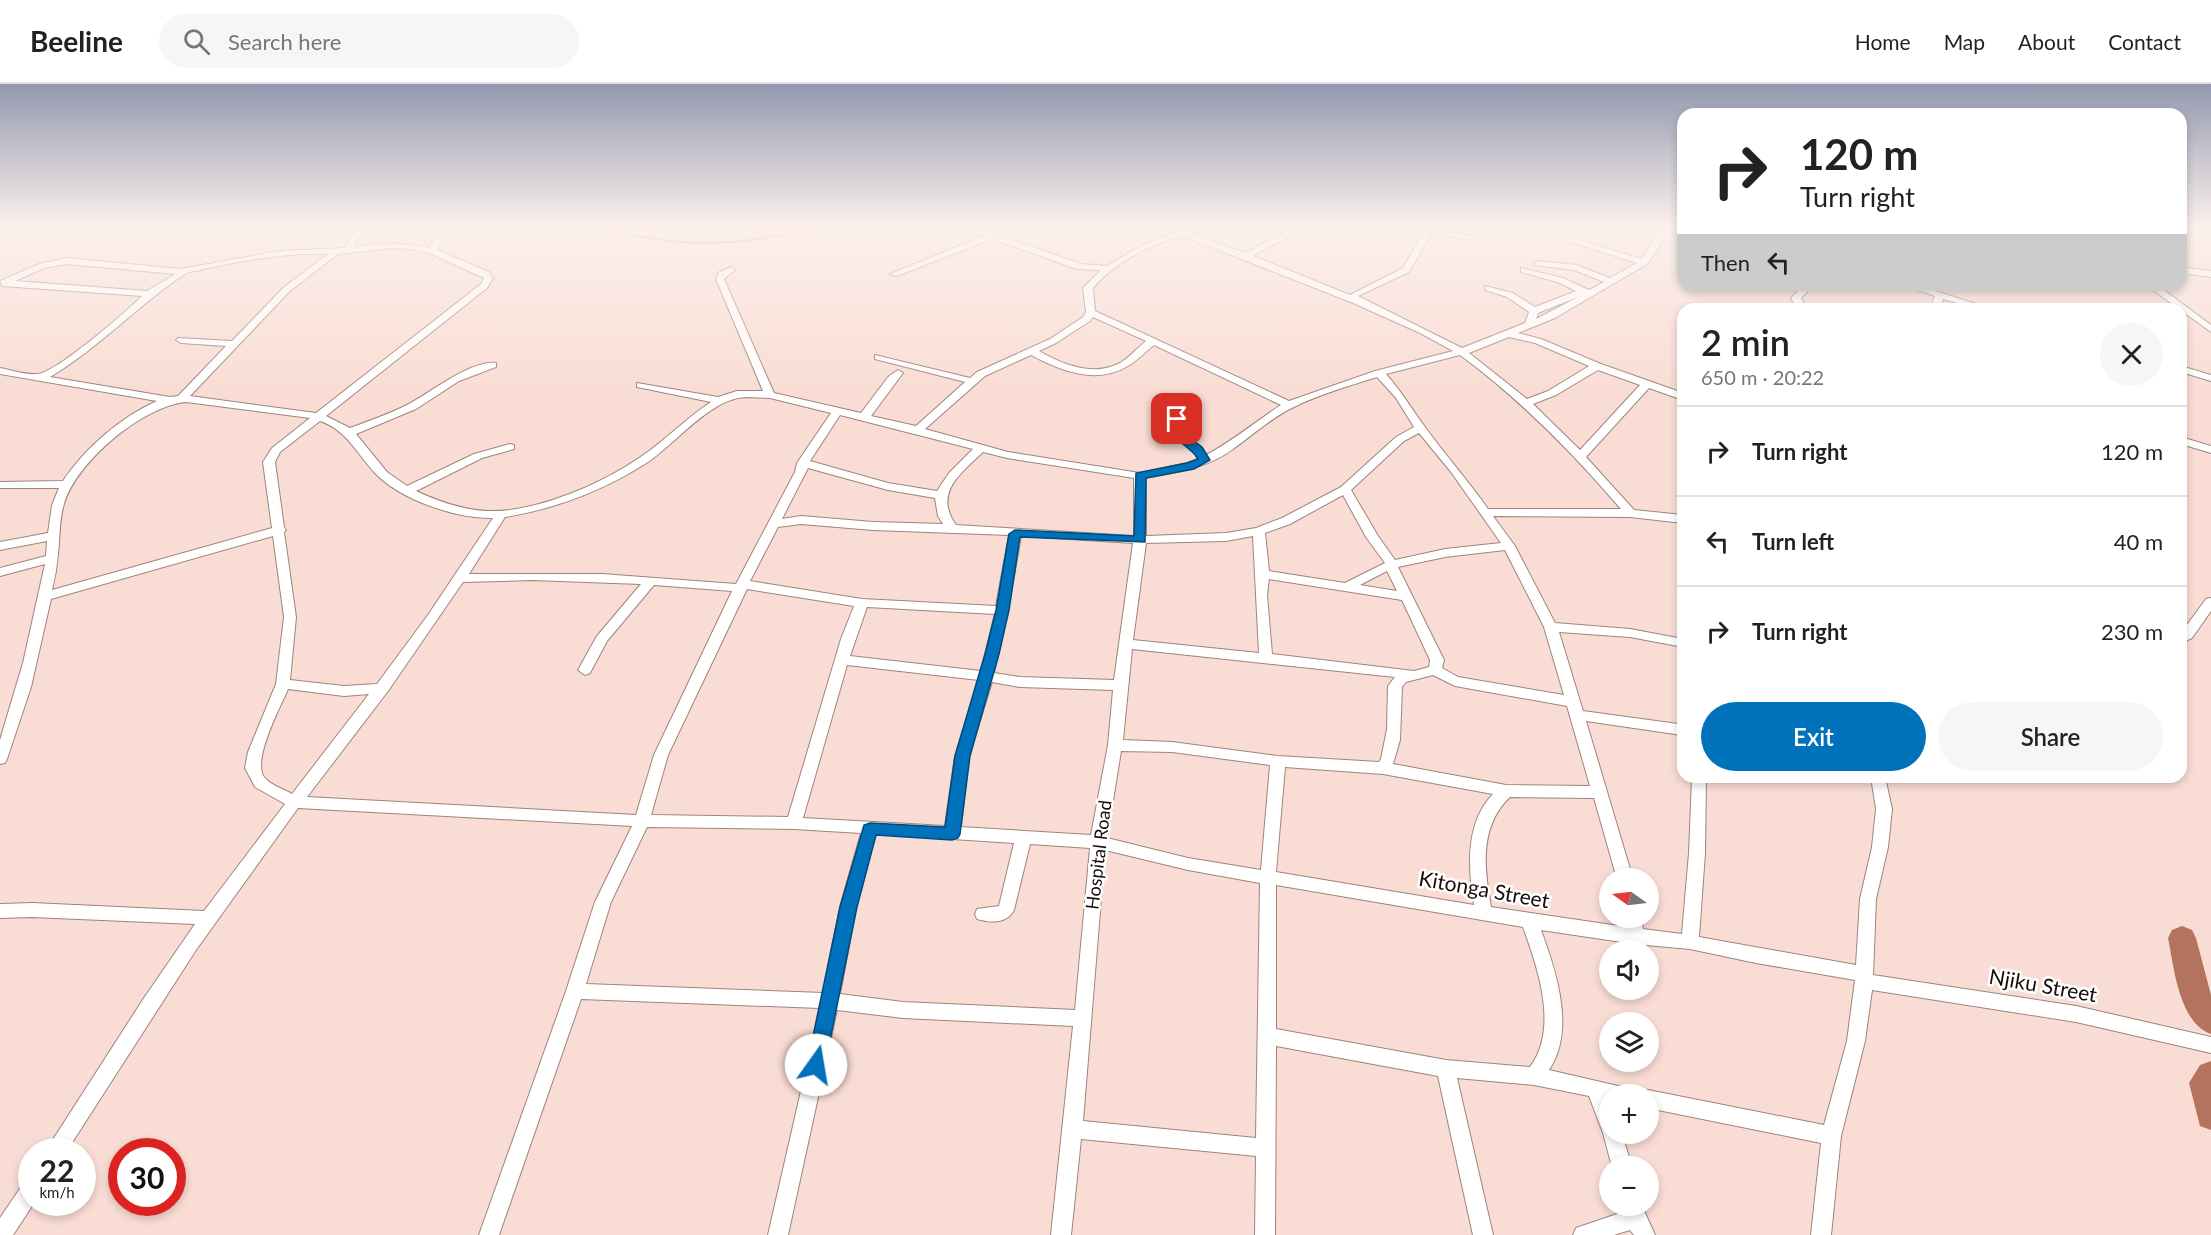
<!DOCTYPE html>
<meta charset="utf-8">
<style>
body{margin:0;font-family:Lato,sans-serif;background:#f6f6f6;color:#222;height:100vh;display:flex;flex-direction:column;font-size:22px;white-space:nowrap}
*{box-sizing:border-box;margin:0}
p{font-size:20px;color:#767676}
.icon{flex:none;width:33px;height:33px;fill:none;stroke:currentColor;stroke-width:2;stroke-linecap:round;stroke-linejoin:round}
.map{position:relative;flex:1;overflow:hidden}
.sheet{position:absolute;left:1677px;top:219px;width:510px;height:480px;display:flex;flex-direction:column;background:#fff;border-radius:18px;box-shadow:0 3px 9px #0003}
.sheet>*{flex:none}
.guide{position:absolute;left:1677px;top:24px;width:510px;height:183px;border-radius:18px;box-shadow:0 3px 9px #0003;background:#fff;color:#222;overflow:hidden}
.needle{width:39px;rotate:284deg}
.tools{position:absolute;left:1599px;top:784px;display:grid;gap:12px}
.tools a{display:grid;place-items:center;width:60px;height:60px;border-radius:50%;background:#fff;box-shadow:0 3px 9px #0003;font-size:30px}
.speed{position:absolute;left:18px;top:1054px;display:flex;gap:12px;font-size:30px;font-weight:700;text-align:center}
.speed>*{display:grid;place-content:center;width:78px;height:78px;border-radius:50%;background:#fff;box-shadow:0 3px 9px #0003;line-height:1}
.speed small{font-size:15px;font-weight:400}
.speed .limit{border:9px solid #d22;background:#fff;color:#111}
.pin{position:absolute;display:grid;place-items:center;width:51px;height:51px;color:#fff;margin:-26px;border-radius:12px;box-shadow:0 3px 9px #0006}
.me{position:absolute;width:66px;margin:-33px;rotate:13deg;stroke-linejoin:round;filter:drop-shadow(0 0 4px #0008)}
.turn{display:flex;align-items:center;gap:21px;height:126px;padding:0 24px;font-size:27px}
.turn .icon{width:78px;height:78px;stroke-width:2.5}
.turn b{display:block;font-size:42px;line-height:51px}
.then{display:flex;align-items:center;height:57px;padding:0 24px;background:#0003;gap:12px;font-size:22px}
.round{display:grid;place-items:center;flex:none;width:63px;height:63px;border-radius:32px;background:#f6f6f6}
.headline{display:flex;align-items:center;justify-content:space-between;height:102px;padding:0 24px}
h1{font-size:36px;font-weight:600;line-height:45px}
.cta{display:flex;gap:12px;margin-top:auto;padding:12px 24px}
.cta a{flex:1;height:69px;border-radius:36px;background:#0072bc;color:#fff;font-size:24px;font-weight:600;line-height:69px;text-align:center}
.cta a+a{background:#f6f6f6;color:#222}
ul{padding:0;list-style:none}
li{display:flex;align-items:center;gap:18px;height:90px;padding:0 24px;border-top:2px solid #e0e0e0}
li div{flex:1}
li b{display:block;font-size:22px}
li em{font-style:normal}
header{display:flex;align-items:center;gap:36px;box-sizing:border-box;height:84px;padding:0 30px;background:#fff;border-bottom:2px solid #e0e0e0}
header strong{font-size:28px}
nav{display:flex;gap:33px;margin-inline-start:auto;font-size:21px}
.search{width:420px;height:54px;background:#f6f6f6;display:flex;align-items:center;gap:15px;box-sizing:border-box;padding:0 21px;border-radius:33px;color:#767676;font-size:22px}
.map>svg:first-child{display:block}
</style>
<header>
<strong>Beeline</strong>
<div class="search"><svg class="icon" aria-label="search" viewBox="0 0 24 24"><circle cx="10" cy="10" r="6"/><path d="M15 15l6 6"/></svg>Search here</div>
<nav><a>Home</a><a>Map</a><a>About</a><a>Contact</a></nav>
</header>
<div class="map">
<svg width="2211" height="1151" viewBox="0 0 2211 1151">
<rect width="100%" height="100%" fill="#f9ddd4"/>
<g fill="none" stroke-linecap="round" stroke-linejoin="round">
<path stroke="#b4735e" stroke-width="2" d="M608,144C662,161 714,163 770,153C784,151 798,150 811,144"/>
<path fill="#b4735e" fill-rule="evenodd" d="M2182,842L2192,846L2196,854L2211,911V950C2179,939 2174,883 2168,854L2172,846Z
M2211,977V1046L2200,1042L2189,999L2200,981Z"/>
<defs>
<path id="street" d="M362,144H371L359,154L354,163C380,160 403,158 429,164C435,152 444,144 457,144L441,157L437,166L489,188L493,194L487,204L326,332L350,344C369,337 389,330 407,321C429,310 470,276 496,279V283L459,297L416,325L356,350L387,388L407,402L474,370L510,360L514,361V365L482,374L416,407C438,417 462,426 487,427C535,429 602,400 642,372C666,356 686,334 711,318L637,303V299L718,313L737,307H763L716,195L718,189L731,183L735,186L724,195L774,309L861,329L889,292L898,286L903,289L871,332L916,342L965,298L875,275V271L970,294L977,288L1050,255L1083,233L1086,228L1083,204L1101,186L1077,185L992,155L897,192L890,190L984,152L966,144H978L1081,180L1107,182L1143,161L1175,149L1166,144H1177L1245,169L1293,144H1303L1253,172L1350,211L1403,184L1425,146L1421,144C1435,144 1464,152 1473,151C1484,149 1490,144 1501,144L1473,157L1432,148L1409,188L1358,212L1462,264L1525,239L1529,228L1507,213L1485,206V202L1513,209L1535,223L1576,207L1557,198L1521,188V184L1563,194L1589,206L1604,198L1574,186L1535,181V177L1576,181L1610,194L1637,179L1526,144H1538L1642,175L1660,144H1668L1660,161L1647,180L1555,234L1518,249L1541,255L1601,280L1683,309V316L1649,304L1586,373L1634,426L1683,431V439L1630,433L1493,432L1515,462L1555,539L1630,545L1683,555V563L1630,553L1559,548L1583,627L1678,640L1683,641V653L1675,650L1586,637L1633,795H1617L1594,714L1510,713C1479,742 1484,785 1491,823L1626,843L1625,834H1641L1643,845L1682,850L1689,769L1692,693H1706L1705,769L1699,853L1856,881L1860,815L1872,763L1876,725L1871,693H1885L1892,725L1888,763L1876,815L1873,891L2076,922L2211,953V969L2076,938L1872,906L1865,957L1841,1052L1831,1151H1811L1821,1059L1648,1024V1011H1640L1648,1006L1824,1041L1847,957L1855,896L1756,879L1690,865L1635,860L1541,846C1556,887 1576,946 1549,986L1631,1005L1633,1011H1610V1050H1622L1632,1083H1612L1603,1049L1589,1012L1534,1001L1457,994L1493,1151H1473L1438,992L1276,962L1275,1151H1255L1256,1072L1081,1055L1071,1151H1051L1073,942L903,934L837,926L788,1151H768L820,924L581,915L499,1151H479L566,907L595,818L632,742L298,724L196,866L66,1068H45L144,914L195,840L32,833L0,834V820L32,819L204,827L285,720L255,703L245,684L248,668L276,600L284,533L273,452L51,515L31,603L7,675L5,679L0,680V656L23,579L45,480L0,492V484L46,472L47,457L0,466V458L48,449L52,421L59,404H0V398L63,397C85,364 121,333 157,317L0,290V284C11,286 25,291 37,290C55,290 127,227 142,212L2,202L0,197L39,180L67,174L181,185L279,167L345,164L353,150ZM1183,152L1353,219L1420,249L1453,267L1375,287L1289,317L1095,227L1093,204C1114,179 1150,160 1183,152ZM390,164L411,165L429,169L484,194L481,200L316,329L190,312L290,207L338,170ZM299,170H328L284,203L232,257L178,254L176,256L181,259L226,262L178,312L170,313L50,293C99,264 139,220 185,190C189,187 198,187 203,185C235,178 266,173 299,170ZM67,180L175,190L147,207L15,197L44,184ZM1578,213L1536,235L1538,229ZM1093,233L1146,257C1137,264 1130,273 1120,279C1093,293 1064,281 1039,267L1056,259L1090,237ZM1509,253L1535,259L1589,282L1548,307L1527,315L1469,269ZM1154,261L1281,321C1256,337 1233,357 1206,371L1202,364L1182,348L1180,331L1175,321H1167L1166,323L1170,331L1172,350L1194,368L1198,375L1187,379L1140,389L1008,368L925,345L985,292L1031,271C1061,287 1096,301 1128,282C1138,276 1145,268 1154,261ZM1460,271C1521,316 1572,368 1621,425H1488C1468,396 1445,371 1425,343C1411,324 1402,308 1386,290ZM1598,286L1640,301L1580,366L1533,320L1556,311ZM1377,293L1396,314L1414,343L1396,353L1341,403L1282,434L1256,444L1226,449L1146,452V394C1176,388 1208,384 1233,365C1253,351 1272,333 1294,323C1320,310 1349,302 1377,293ZM746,313L770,314L831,329L797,379L795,388L736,500L602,490H469L505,433C555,425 602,407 645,380C675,361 710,314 746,313ZM186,318L310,334L272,364L263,378L272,444L52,506C55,494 57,482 58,470C60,453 59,436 64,420C76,378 143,322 186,318ZM840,331L973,365L949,389L937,407L888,399L810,377ZM320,337C347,346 357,370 376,390C401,416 457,435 493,434L428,531L377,600L344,602L290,596L296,533L284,448L286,446L284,443L275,378L280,368ZM1419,349L1451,388L1501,459L1445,465L1395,476L1378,452L1351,406L1404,357ZM983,368L1007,374L1134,394V452L956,441C933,409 961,389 983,368ZM808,384L888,406L935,414L938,432L943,440L873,438L801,432L782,435ZM1343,411L1366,453L1385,479L1345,499L1269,487L1265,449L1290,440ZM801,440L873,446L1009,451L996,522L862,515L750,497L778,443ZM1021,452L1133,459L1114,596L1020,593L994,589L1008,526ZM1253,452L1259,569L1133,556L1146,459L1226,457ZM1505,466L1544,543L1564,611L1458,593L1442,584L1444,576L1398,483L1445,473ZM1387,487L1397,507L1360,501ZM1269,495L1402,516L1430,576L1429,583L1414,587L1272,570L1267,511ZM532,496L641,500L597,552L578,586L585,591L590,589L607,557L654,501L732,507L654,671L636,731L307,713L388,607L463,498ZM747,505L854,522L841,555L788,733L651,731L668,671ZM867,523L995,530L981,587L850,572ZM1132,565L1395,593L1388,602L1387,645L1381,675L1379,678L1278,672L1172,658L1123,656ZM847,581L979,596L955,672L945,742L803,734ZM1433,591L1455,602L1567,622L1590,702L1506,701L1393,680L1400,656L1402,603L1406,598ZM992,598L1020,603L1113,606L1108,661L1091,751L961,743L969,672ZM288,605L344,612L369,610L292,710C284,705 270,701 264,693C252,676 280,624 288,605ZM1121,667L1172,668L1270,681L1261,786L1188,774L1107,754ZM1285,683L1383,690L1493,710C1465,739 1468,784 1474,821L1276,788ZM647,743L794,745L861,749L840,823L823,909L586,900L611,818ZM876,750L1014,759L999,822L977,825L975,830L977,835C990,839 1007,840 1014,826L1030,760L1090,764L1075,926L903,918L840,910L856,823ZM1105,766L1188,786L1260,799L1256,1054L1083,1037ZM1276,801L1523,843C1538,885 1559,944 1530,983L1446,976L1276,945Z
M2197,144H2211V150L2198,146Z
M2181,183L2211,187V193L2181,189Z
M1804,201H1814L1801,214L1806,225H1796L1791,214Z
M1903,201H1917L1992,225H1977L1943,215L1940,225H1930L1935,212Z
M2146,201H2157L2211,241V248Z
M2181,282L2211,291V297L2181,288Z
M2181,353L2211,362V369L2181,360Z
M2211,514V527L2192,554L2181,559V549L2206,515Z
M32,1094V1119H34L13,1151H0V1134L25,1097Z
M1622,1122H1642L1655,1151H1634L1630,1146L1614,1151H1573L1576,1144L1623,1128Z"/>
</defs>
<use href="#street" stroke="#9d847d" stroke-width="2"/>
<use href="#street" fill="#fff" fill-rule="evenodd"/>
</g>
<linearGradient id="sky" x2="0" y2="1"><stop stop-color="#939ab1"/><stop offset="0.47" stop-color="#fcf0ec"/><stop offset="1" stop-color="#fcf0ec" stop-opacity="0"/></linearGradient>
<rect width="2211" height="305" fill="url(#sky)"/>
<path fill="#0072bc" stroke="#004a7a" stroke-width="1.5" d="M1177,331L1182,335L1181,348L1202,363L1210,376L1194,385L1146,394L1145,458L1020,453L1009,526L999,570L970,672L960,750L958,754L952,756L876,751L857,823L825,981L823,987L816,989L809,987L807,981L840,823L864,741L870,739L945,743L955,672L985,570L996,526L1009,450L1015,446L1134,452L1136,389L1187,379L1198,375C1191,363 1176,358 1169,346L1171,335Z"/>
<g text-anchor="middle" stroke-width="5" stroke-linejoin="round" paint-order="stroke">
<g font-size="18" fill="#160d0a" stroke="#fff">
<text transform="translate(1099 771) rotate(-83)" y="6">Hospital Road</text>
</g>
<g font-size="21" fill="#160d0a" stroke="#fff">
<text transform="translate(1484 806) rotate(10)" y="7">Kitonga Street</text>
<text transform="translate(2043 902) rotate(10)" y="7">Njiku Street</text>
</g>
</g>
</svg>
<div class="tools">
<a><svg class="needle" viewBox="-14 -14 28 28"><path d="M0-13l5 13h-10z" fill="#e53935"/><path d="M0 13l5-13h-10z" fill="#767676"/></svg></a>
<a><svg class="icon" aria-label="sound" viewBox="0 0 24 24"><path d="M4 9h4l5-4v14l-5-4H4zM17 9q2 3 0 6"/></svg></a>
<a><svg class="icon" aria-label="layers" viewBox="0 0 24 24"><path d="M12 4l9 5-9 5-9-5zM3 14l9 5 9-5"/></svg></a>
<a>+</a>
<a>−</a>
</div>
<div class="speed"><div>22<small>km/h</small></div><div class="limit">30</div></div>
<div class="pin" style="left:1177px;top:335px;background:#d93025"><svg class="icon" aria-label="arrive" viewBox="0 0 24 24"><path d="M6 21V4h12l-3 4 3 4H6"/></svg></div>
<svg class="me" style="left:816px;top:981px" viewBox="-20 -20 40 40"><circle r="19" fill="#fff"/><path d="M0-13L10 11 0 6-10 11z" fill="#0072bc"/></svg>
<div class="guide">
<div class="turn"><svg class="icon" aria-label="right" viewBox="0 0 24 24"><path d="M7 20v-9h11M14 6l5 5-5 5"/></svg><div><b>120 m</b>Turn right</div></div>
<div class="then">Then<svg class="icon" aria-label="left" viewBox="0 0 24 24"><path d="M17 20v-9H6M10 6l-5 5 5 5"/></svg></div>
</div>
<section class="sheet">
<div class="headline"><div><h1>2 min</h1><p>650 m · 20:22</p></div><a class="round"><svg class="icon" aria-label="close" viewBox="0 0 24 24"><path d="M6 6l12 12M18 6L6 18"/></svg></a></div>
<ul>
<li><svg class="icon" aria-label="right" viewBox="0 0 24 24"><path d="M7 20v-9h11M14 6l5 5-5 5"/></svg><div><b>Turn right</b></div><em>120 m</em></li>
<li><svg class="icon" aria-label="left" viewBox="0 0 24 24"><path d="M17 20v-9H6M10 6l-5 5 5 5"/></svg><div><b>Turn left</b></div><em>40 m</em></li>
<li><svg class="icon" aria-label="right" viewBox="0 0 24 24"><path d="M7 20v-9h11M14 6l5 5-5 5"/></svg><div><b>Turn right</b></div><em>230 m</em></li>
</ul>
<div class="cta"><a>Exit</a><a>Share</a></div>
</section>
</div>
